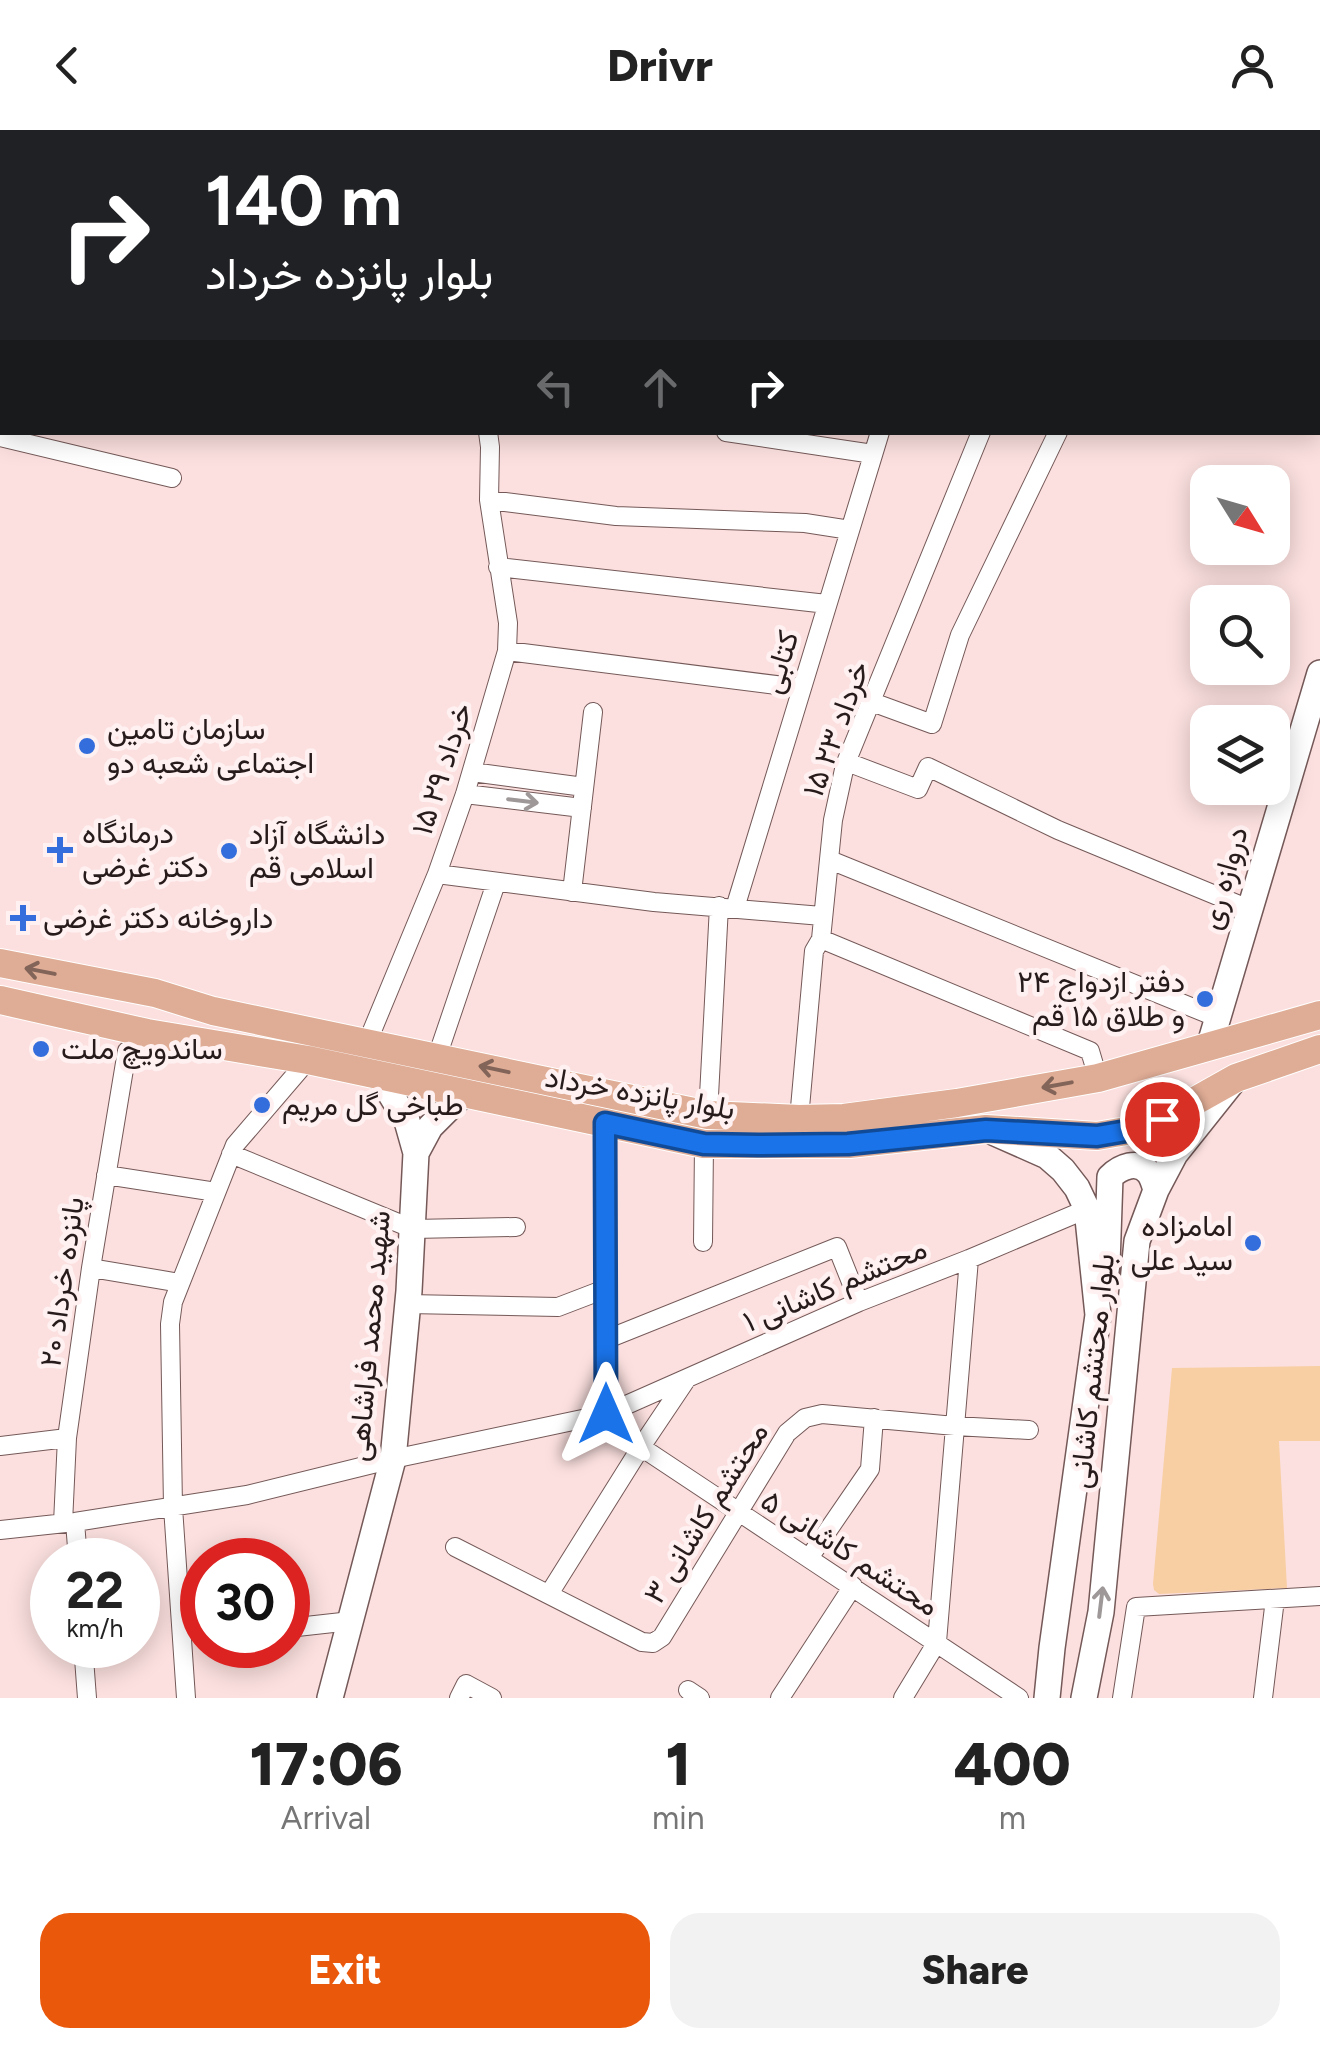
<!DOCTYPE html>
<meta charset="utf-8">
<style>
body{margin:0;font-family:Figtree,Vazirmatn,sans-serif;background:#f2f2f2;color:#222;height:100vh;display:flex;flex-direction:column;font-size:38px;white-space:nowrap}
*{box-sizing:border-box;margin:0}
p{font-size:32px;color:#767676}
.icon{flex:none;width:55px;height:55px;fill:none;stroke:currentColor;stroke-width:2;stroke-linecap:round;stroke-linejoin:round}
.map{position:relative;height:1568px;overflow:hidden}
.sheet{display:flex;flex-direction:column;background:#fff;flex:1}
.sheet>*{flex:none}
.hud{position:absolute;left:0px;top:0px;width:1320px;height:305px;box-shadow:0 5px 25px #0003;background:#202124;color:#fff;overflow:hidden}
.needle{width:65px;rotate:127deg}
.fabs{position:absolute;left:1190px;top:335px;display:grid;gap:20px}
.fabs a{display:grid;place-items:center;width:100px;height:100px;border-radius:20px;background:#fff;box-shadow:0 5px 25px #0003;font-size:50px}
.speed{position:absolute;left:30px;top:1408px;display:flex;gap:20px;font-size:50px;font-weight:700;text-align:center}
.speed>*{display:grid;place-content:center;width:130px;height:130px;border-radius:50%;background:#fff;box-shadow:0 5px 25px #0003;line-height:1}
.speed small{font-size:25px;font-weight:400}
.speed .limit{border:15px solid #d22;background:#fff;color:#111}
.pin{position:absolute;display:grid;place-items:center;width:85px;height:85px;color:#fff;margin:-42px;border:5px solid #fff;border-radius:50%;box-shadow:0 2px 10px #0007}
.me{position:absolute;width:110px;margin:-55px;rotate:0deg;stroke-linejoin:round;filter:drop-shadow(0 0 8px #0008)}
.turn{display:flex;align-items:center;gap:35px;height:210px;padding:0 40px;font-size:45px}
.turn .icon{width:130px;height:130px;stroke-width:2.5}
.turn b{display:block;font-size:70px;line-height:85px}
.lanes{display:flex;align-items:center;height:95px;padding:0 40px;background:#0003;justify-content:center;gap:50px;direction:ltr}
.lanes .off{opacity:.35}
.eta{display:flex;justify-content:space-evenly;align-items:center;height:170px;text-align:center}
.eta b{font-size:60px;font-weight:800;line-height:70px}
.primary-button{display:flex;gap:20px;margin-top:auto;padding:20px 40px}
.primary-button a{flex:1;height:115px;border-radius:30px;background:#ea580c;color:#fff;font-size:40px;font-weight:800;line-height:115px;text-align:center}
.primary-button a+a{background:#f2f2f2;color:#222}
header{display:flex;justify-content:space-between;align-items:center;height:130px;padding:0 40px;background:#fff;font-size:45px;font-weight:800}
.map>svg:first-child{display:block}
</style>
<header><svg class="icon" aria-label="back" viewBox="0 0 24 24"><path d="M15 5l-7 7 7 7"/></svg>Drivr<svg class="icon" aria-label="person" viewBox="0 0 24 24"><circle cx="12" cy="8" r="4"/><path d="M4 21q1-7 8-7t8 7"/></svg></header>
<div class="map">
<svg width="1320" height="1568" viewBox="0 0 1320 1568">
<rect width="100%" height="100%" fill="#fbe0df"/>
<path fill="#f8cea3" d="M1320,1236V1311H1279L1287,1458L1159,1464L1154,1460L1153,1454L1172,1238Z"/>
<g fill="none" stroke-linecap="round" stroke-linejoin="round">
<defs>
<path id="minor" d="M650,0L651,2
M477,2V0
M1041,2L1042,0
M1185,2L1187,0
M0,7H2
M1318,71L1320,60
M0,86H2
M1318,243L1320,244
M726,302L873,324
M0,307L172,348
M489,370L616,386L805,393L850,400
M498,437L827,474
M507,521L800,558
M872,572L932,594L960,505L1058,302
M847,632L918,659L928,637L1058,700L1249,779
M472,642L584,657
M465,664L582,678
M830,730L1218,888
M437,744L654,772L822,786
M572,762L593,582
M735,778L880,302
M821,809L1090,921L1098,948
M367,913L437,744L465,664L507,521L508,493L489,370L490,317L488,302
M437,927L496,753
M708,985L719,776
M799,989L814,821L821,809L833,690L845,635L981,302
M605,993L606,1284
M231,1024L413,1099L516,1097
M106,1045L216,1062
M703,1112L704,1014
M91,1138L180,1153
M408,1174L558,1177L605,1159
M605,1210L837,1117L859,1172
M606,1284L641,1317L1019,1568
M0,1316L67,1308
M75,1392L78,1430
M63,1393L67,1308L91,1138L127,921
M0,1400L75,1392L247,1365L393,1329L606,1284L859,1172L969,1129L1087,1079
M455,1417L642,1512L653,1513L662,1507L787,1303L805,1288L822,1284L955,1296L1029,1300
M809,1428L870,1339L874,1288
M549,1464L641,1317L686,1250
M288,1498L351,1491
M83,1515L87,1568
M688,1560L700,1568
M186,1568L173,1377L170,1194L173,1172L235,1015L308,930
M459,1568L466,1554L492,1568
M780,1568L853,1456
M903,1568L937,1512L969,1129
M1122,1568L1136,1477L1320,1466
M1263,1568L1275,1469"/>
<path id="tertiary" d="M224,2L228,0
M0,200L2,198"/>
<path id="secondary" d="M1210,914L1320,543
M995,1003L1047,1026L1063,1040L1077,1058L1087,1079L1098,1185L1052,1518L1047,1568
M416,1023L430,997L464,963
M1105,1148L1107,1134L1110,1047C1120,1037 1138,1029 1149,1043C1153,1048 1154,1054 1156,1060
M330,1568L393,1329L409,1161L416,1023L407,991L379,945
M1084,1568L1101,1482L1137,1111L1156,1060L1175,1024L1234,950"/>
<path id="primary" d="M0,833L155,863L213,881L708,985L799,989L844,988L957,973L1098,948L1320,885
M0,870L147,903L308,930L704,1014H849L986,999L1097,1006L1132,1000L1163,989L1236,948L1320,919"/>
</defs>
<use href="#minor" stroke="#745958" stroke-width="20"/>
<use href="#tertiary" stroke="#745958" stroke-width="22"/>
<use href="#secondary" stroke="#745958" stroke-width="28"/>
<use href="#primary" stroke="#fff" stroke-width="30"/>
<use href="#minor" stroke="#fff" stroke-width="18"/>
<use href="#tertiary" stroke="#fff" stroke-width="20"/>
<use href="#secondary" stroke="#fff" stroke-width="25"/>
<use href="#primary" stroke="#dfac95" stroke-width="28"/>
</g>
<defs><path id="oneway-shaft" d="M-6 0H5M1.5-3L5.5 0L1.5 3" fill="none" stroke-width="1.6" stroke-linecap="round" stroke-linejoin="round" transform="scale(2.5)"/></defs>
<g stroke="#9e9898">
<use href="#oneway-shaft" transform="translate(523 671) rotate(7)"/>
<use href="#oneway-shaft" transform="translate(1101 1472) rotate(-83)"/>
</g>
<g stroke="#836458">
<use href="#oneway-shaft" transform="translate(40 841) rotate(-169)"/>
<use href="#oneway-shaft" transform="translate(494 939) rotate(-168)"/>
<use href="#oneway-shaft" transform="translate(1057 955) rotate(170)"/>
</g>
<g fill="none" stroke-linecap="round" stroke-linejoin="round">
<defs>
<path id="route" d="M606,1284L605,993L704,1014L758,1015L848,1014L986,1000L1097,1006L1132,1000L1162,989"/>
</defs>
<use href="#route" stroke="#114b97" stroke-width="25"/>
<use href="#route" stroke="#1a73e8" stroke-width="18"/>
</g>
<g fill="#346edc" stroke="#fff1f1" stroke-width="4">
<circle cx="87" cy="616" r="10"/>
<path d="M55 705h10v10h10v10h-10v10h-10v-10h-10v-10h10z"/>
<circle cx="229" cy="721" r="10"/>
<path d="M18 773h10v10h10v10h-10v10h-10v-10h-10v-10h10z"/>
<circle cx="1205" cy="869" r="10"/>
<circle cx="41" cy="919" r="10"/>
<circle cx="262" cy="975" r="10"/>
<circle cx="1253" cy="1113" r="10"/>
</g>
<g text-anchor="middle" stroke-width="9" stroke-linejoin="round" paint-order="stroke">
<g font-size="30" fill="#271b1b" stroke="#fff1f1">
<text transform="translate(780 532) rotate(-73)" y="10">کتابی</text>
<text transform="translate(836 599) rotate(-70)" y="10">۱۵ خرداد ۲۳</text>
<text transform="translate(442 639) rotate(-72)" y="10">۱۵ خرداد ۲۹</text>
<text transform="translate(1224 748) rotate(-74)" y="10">دروازه ری</text>
<text transform="translate(640 963) rotate(10)" y="10">بلوار پانزده خرداد</text>
<text transform="translate(62 1152) rotate(-82)" y="10">پانزده خرداد ۲۰</text>
<text transform="translate(835 1155) rotate(-23)" y="10">محتشم کاشانی ۱</text>
<text transform="translate(369 1206) rotate(-85)" y="10">شهید محمد فراشاهی</text>
<text transform="translate(1092 1241) rotate(-84)" y="10">بلوار محتشم کاشانی</text>
<text transform="translate(706 1383) rotate(-58)" y="10">محتشم کاشانی ۳</text>
<text transform="translate(850 1423) rotate(33)" y="10">محتشم کاشانی ۵</text>
</g>
<g font-size="30" fill="#271b1b" stroke="#fff1f1" text-anchor="start">
<text x="107" y="609">سازمان تامین<tspan x="107" dy="34">اجتماعی شعبه دو</tspan></text>
<text x="82" y="713">درمانگاه<tspan x="82" dy="34">دکتر غرضی</tspan></text>
<text x="249" y="714">دانشگاه آزاد<tspan x="249" dy="34">اسلامی قم</tspan></text>
<text x="43" y="798">داروخانه دکتر غرضی</text>
<text x="1185" y="862" text-anchor="end">دفتر ازدواج ۲۴<tspan x="1185" dy="34">و طلاق ۱۵ قم</tspan></text>
<text x="61" y="929">ساندویچ ملت</text>
<text x="282" y="985">طباخی گل مریم</text>
<text x="1233" y="1106" text-anchor="end">امامزاده<tspan x="1233" dy="34">سید علی</tspan></text>
</g>
</g>
</svg>
<div class="fabs">
<a><svg class="needle" viewBox="-14 -14 28 28"><path d="M0-13l5 13h-10z" fill="#e53935"/><path d="M0 13l5-13h-10z" fill="#767676"/></svg></a>
<a><svg class="icon" aria-label="search" viewBox="0 0 24 24"><circle cx="10" cy="10" r="6"/><path d="M15 15l6 6"/></svg></a>
<a><svg class="icon" aria-label="layers" viewBox="0 0 24 24"><path d="M12 4l9 5-9 5-9-5zM3 14l9 5 9-5"/></svg></a>
</div>
<div class="speed"><div>22<small>km/h</small></div><div class="limit">30</div></div>
<div class="pin" style="left:1162px;top:989px;background:#d93025"><svg class="icon" aria-label="arrive" viewBox="0 0 24 24"><path d="M6 21V4h12l-3 4 3 4H6"/></svg></div>
<svg class="me" style="left:606px;top:1284px" viewBox="-20 -20 40 40"><path d="M0-17L14 15 0 8-14 15z" fill="#1a73e8" stroke="#fff" stroke-width="4"/></svg>
<div class="hud">
<div class="turn"><svg class="icon" aria-label="right" viewBox="0 0 24 24"><path d="M7 20v-9h11M14 6l5 5-5 5"/></svg><div><b>140 m</b>بلوار پانزده خرداد</div></div>
<div class="lanes"><svg class="icon off" aria-label="left" viewBox="0 0 24 24"><path d="M17 20v-9H6M10 6l-5 5 5 5"/></svg><svg class="icon off" aria-label="ahead" viewBox="0 0 24 24"><path d="M12 20V5M6 11l6-6 6 6"/></svg><svg class="icon" aria-label="right" viewBox="0 0 24 24"><path d="M7 20v-9h11M14 6l5 5-5 5"/></svg></div>
</div>
</div>
<section class="sheet">
<div class="eta">
<div><b>17:06</b><p>Arrival</p></div>
<div><b>1</b><p>min</p></div>
<div><b>400</b><p>m</p></div>
</div>
<div class="primary-button"><a>Exit</a><a>Share</a></div>
</section>
